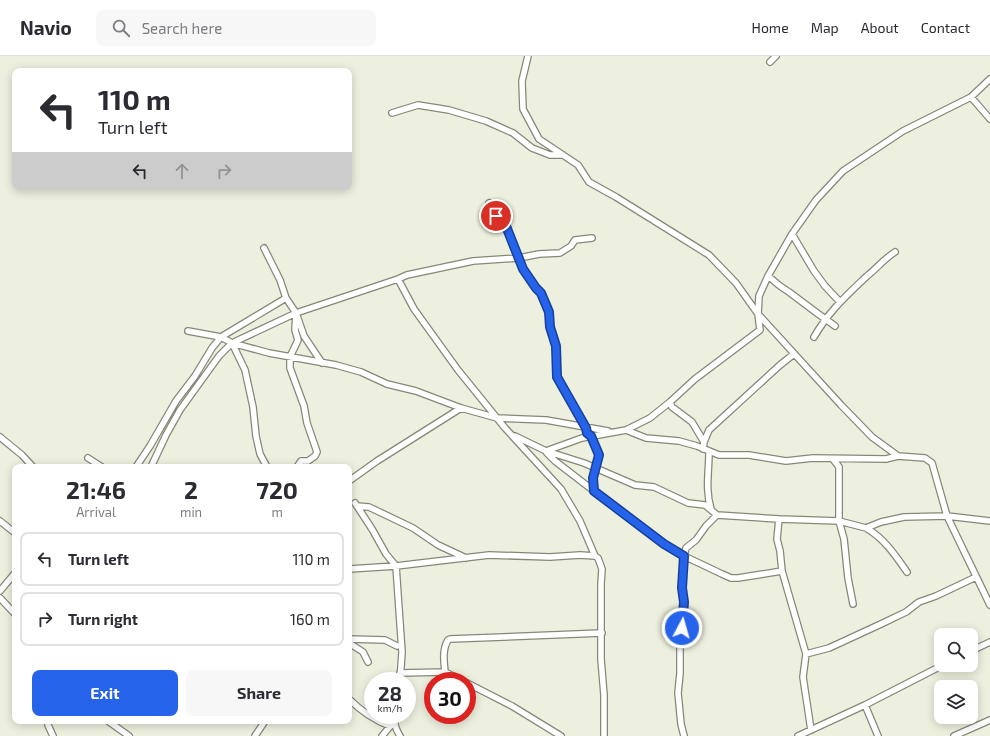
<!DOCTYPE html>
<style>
body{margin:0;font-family:"Exo 2",sans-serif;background:#f7f7f7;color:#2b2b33;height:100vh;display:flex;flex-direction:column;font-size:15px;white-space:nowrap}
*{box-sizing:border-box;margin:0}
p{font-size:13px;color:#7c7c81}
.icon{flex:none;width:22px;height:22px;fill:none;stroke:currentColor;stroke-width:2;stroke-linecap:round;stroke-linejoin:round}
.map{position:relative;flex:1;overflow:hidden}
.sheet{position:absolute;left:12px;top:408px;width:340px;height:260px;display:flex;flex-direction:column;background:#fff;border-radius:8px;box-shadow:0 2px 10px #0003}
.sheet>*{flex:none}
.hud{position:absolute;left:12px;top:12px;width:340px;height:122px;border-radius:8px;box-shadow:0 2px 10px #0003;background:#fff;color:#2b2b33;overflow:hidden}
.buttons{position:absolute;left:934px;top:572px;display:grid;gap:8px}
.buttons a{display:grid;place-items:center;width:44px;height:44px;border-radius:8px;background:#fff;box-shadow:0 2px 10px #0003;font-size:20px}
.speed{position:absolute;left:364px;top:616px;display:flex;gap:8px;font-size:20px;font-weight:700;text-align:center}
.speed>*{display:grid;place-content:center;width:52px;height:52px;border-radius:50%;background:#fff;box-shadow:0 2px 10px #0003;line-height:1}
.speed small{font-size:10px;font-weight:400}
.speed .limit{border:6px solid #d22;background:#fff;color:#111}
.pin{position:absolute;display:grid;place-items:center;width:34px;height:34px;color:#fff;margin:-17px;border:2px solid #fff;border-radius:50%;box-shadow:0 1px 4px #0007}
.me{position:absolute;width:44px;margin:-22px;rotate:6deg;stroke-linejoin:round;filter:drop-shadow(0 0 3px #0008)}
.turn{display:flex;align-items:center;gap:14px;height:84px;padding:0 20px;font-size:18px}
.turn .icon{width:52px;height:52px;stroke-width:2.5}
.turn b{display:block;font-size:28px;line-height:34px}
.lanes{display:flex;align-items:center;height:38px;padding:0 20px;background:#0003;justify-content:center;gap:20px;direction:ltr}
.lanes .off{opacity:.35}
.eta{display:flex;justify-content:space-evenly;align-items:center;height:68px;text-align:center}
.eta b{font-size:24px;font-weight:700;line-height:28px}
.primary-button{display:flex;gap:8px;margin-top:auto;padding:8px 20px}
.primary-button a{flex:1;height:46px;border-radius:8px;background:#2563eb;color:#fff;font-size:16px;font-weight:700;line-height:46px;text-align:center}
.primary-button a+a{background:#f7f7f7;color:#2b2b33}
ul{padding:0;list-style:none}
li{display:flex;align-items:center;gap:12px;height:54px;margin:0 8px 6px;padding:0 12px;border:2px solid #e1e1e2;border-radius:8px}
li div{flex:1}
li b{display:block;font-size:15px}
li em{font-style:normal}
header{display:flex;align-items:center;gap:24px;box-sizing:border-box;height:56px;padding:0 20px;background:#fff;border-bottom:1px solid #e1e1e2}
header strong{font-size:19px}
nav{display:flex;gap:22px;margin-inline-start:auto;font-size:14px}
.search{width:280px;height:36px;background:#f7f7f7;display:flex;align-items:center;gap:10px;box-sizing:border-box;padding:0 14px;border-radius:8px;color:#7c7c81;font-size:15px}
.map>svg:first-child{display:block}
</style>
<header>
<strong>Navio</strong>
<div class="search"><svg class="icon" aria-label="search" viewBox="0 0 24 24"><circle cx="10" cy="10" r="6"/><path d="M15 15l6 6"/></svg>Search here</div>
<nav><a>Home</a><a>Map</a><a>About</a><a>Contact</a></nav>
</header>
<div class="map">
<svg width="990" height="680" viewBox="0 0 990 680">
<rect width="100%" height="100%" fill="#edf0de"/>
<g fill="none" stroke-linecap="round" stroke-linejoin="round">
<defs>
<path id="street" d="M528,0L522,25L523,53L539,83L578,109L589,126L616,141L709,199L736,227L758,258L760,274L695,323L670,346L650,362L626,374L582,382L546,395
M770,6L776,0
M990,23L971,41L903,75L843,115L816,144L792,178L768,220L759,240L758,258L841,349L872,381L898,400L925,402L932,407L947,460L990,549
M971,41L990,63
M392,57L418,49L449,54L486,65L513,77L532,92L550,99H563
M489,147L496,160L506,171L523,213L536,232L541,237L549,256L550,271L556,290L557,321L586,372L587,377L591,380L599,399L593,422L594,435L664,488L684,500L722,518L731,522H738L782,515
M792,178L814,215L825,230L840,246
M264,192L280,224L286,242L296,257L304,280L322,307
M768,220L780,230L789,236L817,257L835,270
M398,223L407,219L473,205L519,202L539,198L560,197L571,190L575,184L592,182
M296,257L295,274L298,284L290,301V312L304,350L307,367L317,396L315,400L308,405H301L297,411
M188,275L221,281L232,287L269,297L336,309L361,316L387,328L416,335L461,352L497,362L546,364L608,375
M814,281C829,255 845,241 867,220C877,212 884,203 895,196
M232,287L245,314L253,351L256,380L260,398L267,411
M670,346L672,351L692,366L704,386
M626,374L646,382L679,385L697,390L719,399H749L786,405L813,402L886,403L898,400
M515,380L546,395L584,407L635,429L654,431L688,447L705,449L717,459L779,463L839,465L866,472L881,466L904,461L947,460L990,465
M0,381L22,399L33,411
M703,393L704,386L709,374L780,309L794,298
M709,396C709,415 705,434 711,453
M547,397L555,405L594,435
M88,402L102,411
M833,403L839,411V465L844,483L848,522L853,548
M136,411L150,390L176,345L195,320L212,292L221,281L286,242
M151,411L166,379L180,354L219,300L232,287L296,257L398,223L414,253L458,314L505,372L561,433L580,465L595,500
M349,425L377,405L461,352
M355,447L372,473L386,498L396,510L402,596L400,625
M357,450L369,451L413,472L438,489L466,502
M779,463L777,483L780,495L782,515L806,598L803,621L811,674
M0,465L15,477
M866,472C884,482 896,500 907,516
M349,513L396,510L489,499L550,501L580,499L595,500L598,502L602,513L601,528V603L604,639V680
M0,535L15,517
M0,542L15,558
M349,583L385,584L397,590
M349,587L363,596L368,606
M971,595L990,586
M806,598L829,592L881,568L906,556L919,546L936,540L976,521
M445,616C444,606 442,594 448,584L450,583L602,577
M400,617L445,616L463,625
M467,627L512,650L561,680
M349,643C361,655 374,664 390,670
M865,649L878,680
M396,659C393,668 396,673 400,680
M48,665V669L53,680
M108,665L129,680
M255,680L265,665
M382,680L392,668
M684,680L681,668L678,637L680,617V582L684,563V546L682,531L684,500L686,492L696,484L706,470L717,459
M798,680L865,649L943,609
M954,680L990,664"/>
</defs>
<use href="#street" stroke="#858878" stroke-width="8"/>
<use href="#street" stroke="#fff" stroke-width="5.5"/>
</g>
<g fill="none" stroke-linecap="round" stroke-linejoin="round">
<defs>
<path id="route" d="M496,160L506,170L523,213L536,232L541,237L549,256L550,271L556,290L557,321L586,372L587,377L591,380L599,399L593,422L594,435L664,488L684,500L682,532L684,546L682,572"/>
</defs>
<use href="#route" stroke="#184099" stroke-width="10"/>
<use href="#route" stroke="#2563eb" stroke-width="7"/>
</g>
</svg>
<div class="buttons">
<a><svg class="icon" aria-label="search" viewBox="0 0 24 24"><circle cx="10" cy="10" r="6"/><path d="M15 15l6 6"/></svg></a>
<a><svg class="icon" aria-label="layers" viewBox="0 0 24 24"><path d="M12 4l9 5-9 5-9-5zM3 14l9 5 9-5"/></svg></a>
</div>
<div class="speed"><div>28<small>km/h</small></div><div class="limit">30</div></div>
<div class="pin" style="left:496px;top:160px;background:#d93025"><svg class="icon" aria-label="arrive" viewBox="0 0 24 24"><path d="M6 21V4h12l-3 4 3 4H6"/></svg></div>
<svg class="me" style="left:682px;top:572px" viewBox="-20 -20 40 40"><circle r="17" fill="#2563eb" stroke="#fff" stroke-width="3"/><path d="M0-11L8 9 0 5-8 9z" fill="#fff"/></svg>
<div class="hud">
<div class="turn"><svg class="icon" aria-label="left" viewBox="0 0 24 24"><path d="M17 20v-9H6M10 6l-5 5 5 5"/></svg><div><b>110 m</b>Turn left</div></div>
<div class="lanes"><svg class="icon" aria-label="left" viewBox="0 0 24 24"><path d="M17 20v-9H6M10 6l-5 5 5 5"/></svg><svg class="icon off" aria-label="ahead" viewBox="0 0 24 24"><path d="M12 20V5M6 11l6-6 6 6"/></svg><svg class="icon off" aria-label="right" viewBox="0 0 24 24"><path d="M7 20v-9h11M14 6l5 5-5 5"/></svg></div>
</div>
<section class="sheet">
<div class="eta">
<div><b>21:46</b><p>Arrival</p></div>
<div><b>2</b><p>min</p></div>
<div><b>720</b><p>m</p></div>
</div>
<ul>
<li><svg class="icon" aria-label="left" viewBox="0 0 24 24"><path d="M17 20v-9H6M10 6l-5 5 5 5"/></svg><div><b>Turn left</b></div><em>110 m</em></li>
<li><svg class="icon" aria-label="right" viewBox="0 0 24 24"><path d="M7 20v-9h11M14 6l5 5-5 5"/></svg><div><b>Turn right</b></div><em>160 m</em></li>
</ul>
<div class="primary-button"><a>Exit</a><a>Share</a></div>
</section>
</div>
